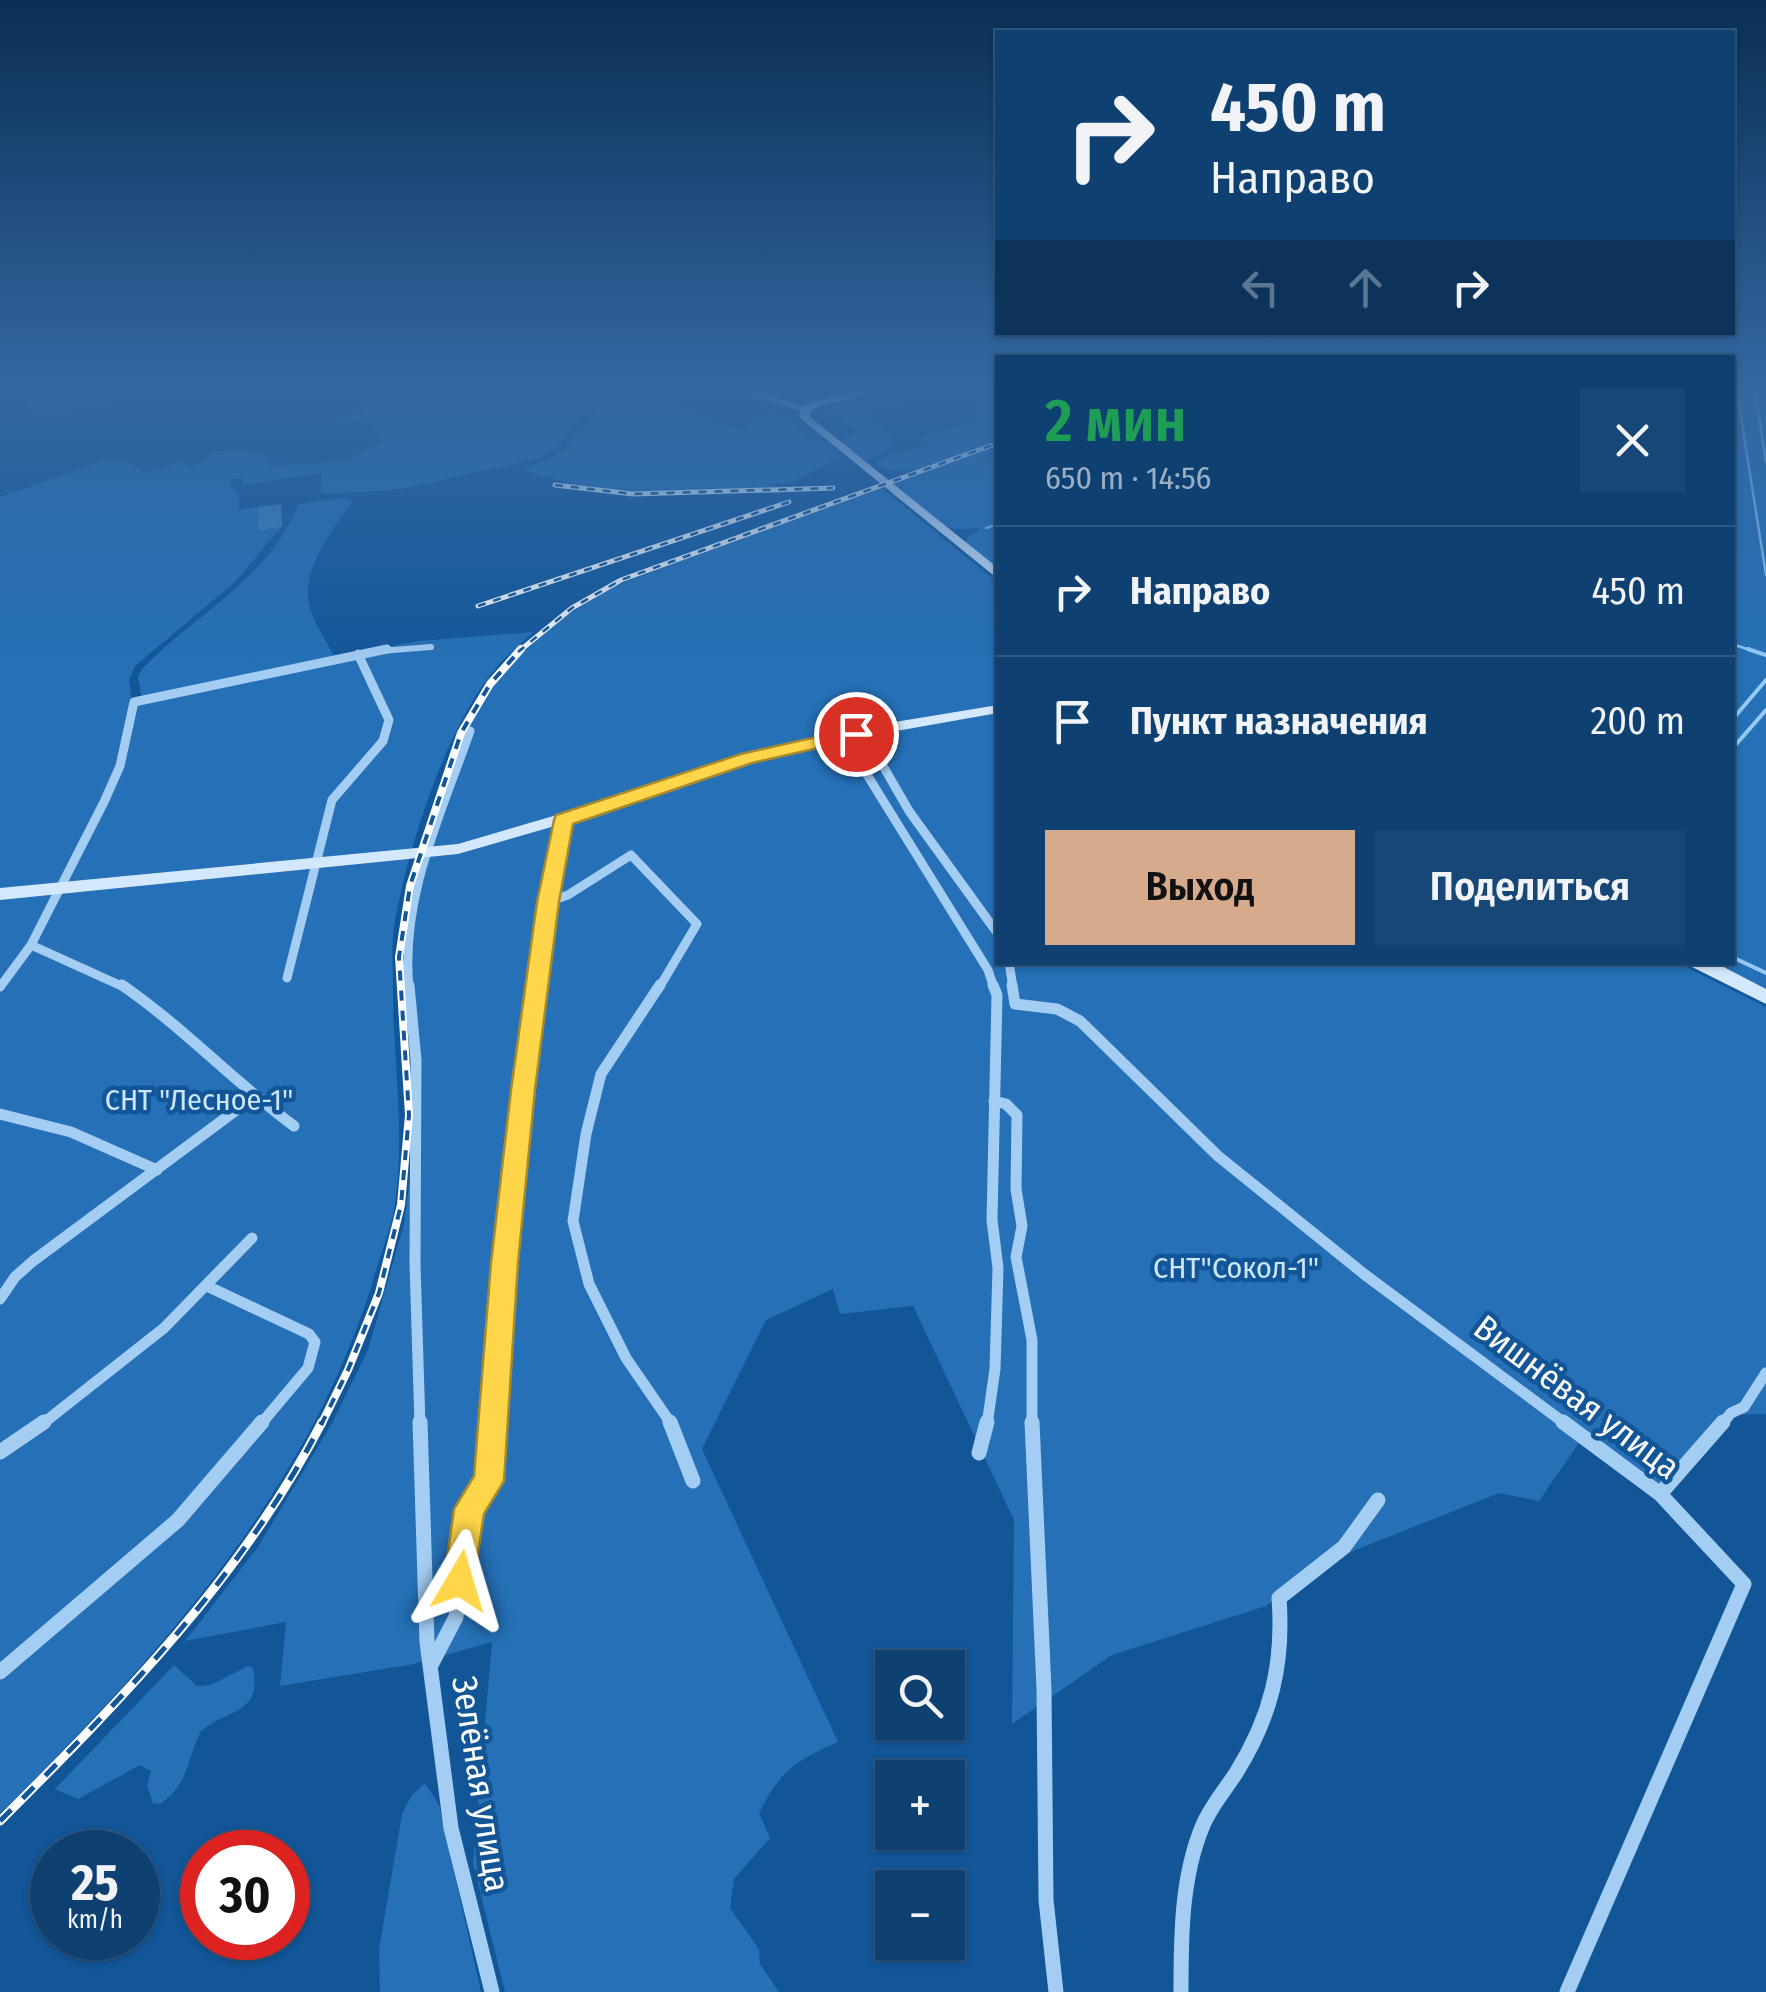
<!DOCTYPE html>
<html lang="ru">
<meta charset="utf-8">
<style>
body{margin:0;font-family:"Fira Sans Condensed",sans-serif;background:#174777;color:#f1f3f6;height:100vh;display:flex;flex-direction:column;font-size:38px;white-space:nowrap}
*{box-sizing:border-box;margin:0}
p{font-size:32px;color:#9bafc4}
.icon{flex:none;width:55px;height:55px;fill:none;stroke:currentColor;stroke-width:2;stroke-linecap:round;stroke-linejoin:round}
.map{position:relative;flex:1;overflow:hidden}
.details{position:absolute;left:995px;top:355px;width:740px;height:610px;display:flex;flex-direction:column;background:#0e4072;border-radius:0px;box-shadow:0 2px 8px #0004,0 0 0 2px #2e5984}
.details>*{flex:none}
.hud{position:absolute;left:995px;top:30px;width:740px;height:305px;border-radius:0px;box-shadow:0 2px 8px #0004,0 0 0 2px #2e5984;background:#0e4072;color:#f1f3f6;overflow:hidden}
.fabs{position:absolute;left:875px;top:1650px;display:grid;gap:20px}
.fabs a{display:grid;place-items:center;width:90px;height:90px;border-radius:0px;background:#0e4072;box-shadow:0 2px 8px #0004,0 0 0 2px #2e5984;font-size:50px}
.speed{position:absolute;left:30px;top:1830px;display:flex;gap:20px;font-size:50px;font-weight:700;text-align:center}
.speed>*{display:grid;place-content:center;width:130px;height:130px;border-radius:50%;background:#0e4072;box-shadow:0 2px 8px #0004,0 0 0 2px #2e5984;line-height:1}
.speed small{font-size:25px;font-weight:400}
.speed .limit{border:15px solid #d22;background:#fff;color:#111}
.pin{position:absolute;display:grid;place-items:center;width:85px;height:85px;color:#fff;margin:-42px;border:5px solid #fff;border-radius:50%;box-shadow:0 2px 10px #0007}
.me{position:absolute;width:110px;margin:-55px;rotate:7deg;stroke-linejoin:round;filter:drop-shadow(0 0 8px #0008)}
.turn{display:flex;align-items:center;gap:35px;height:210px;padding:0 50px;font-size:45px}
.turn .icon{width:130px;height:130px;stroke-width:2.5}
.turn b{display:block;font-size:70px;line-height:85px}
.lanes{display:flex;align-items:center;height:95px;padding:0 50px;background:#0003;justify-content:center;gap:50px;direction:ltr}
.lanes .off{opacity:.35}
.round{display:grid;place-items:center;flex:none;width:105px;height:105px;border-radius:0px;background:#174777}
.head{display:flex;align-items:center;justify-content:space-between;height:170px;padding:0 50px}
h1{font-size:60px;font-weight:600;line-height:75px;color:#1e9e55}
.cta{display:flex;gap:20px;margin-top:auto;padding:20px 50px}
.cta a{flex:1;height:115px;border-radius:0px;background:#d6ab8b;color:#111;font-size:40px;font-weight:600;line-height:115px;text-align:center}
.cta a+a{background:#174777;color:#f1f3f6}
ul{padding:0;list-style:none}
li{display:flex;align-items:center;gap:30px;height:130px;padding:0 50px;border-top:2px solid #2e5984}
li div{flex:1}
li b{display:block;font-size:38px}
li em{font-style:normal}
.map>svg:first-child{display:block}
</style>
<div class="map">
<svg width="1766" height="1992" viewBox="0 0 1766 1992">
<rect width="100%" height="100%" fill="#125698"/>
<path fill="#2570b6" d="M55,392H153L36,417L26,404Z
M346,392H608L578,419L557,447L539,458L402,489L329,494H320L322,473L249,484H243L244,478L232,479L230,485L239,497L238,510L258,507L263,531L282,526L235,582L135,666L129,680L132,701L142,700L138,677L142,669C192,616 273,576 298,504L342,498L352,501C334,528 301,569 309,604C313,622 326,640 334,656L419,641L533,632C521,644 506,656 495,669C446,728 409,845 395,921C391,942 393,967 393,989C393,1064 407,1141 393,1215C388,1237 379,1259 373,1281C308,1493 155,1660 0,1814V497L106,460C128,458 129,462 144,473L180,462H185L188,468C200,464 203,460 207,456C219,447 247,452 261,452L270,466L352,461L360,451L382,443L375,426L362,420L338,422L336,418L367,412L359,405L368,396Z
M649,392H657L649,399L739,430L774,410L779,420L787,417L812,441H821L838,452L839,458L788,484L765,483L782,488C692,491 607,500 521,469L551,459L568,446L602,404L635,400Z
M888,392H928L861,411L894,437L884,453L863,461L840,442L857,432L827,409L841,402L870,400Z
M1733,392H1766V991L1709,963L1732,962Z
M997,402V440C965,452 912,483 879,466L878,461L889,454L931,446L920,437L986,418L975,408Z
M997,445V568L965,543L970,535L980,531L977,527C943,537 927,513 901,492L903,485L897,489L889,483Z
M879,486L997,582L998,962L1678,963L1766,1007V1414L1728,1415L1657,1499L1579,1443L1539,1501L1499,1493L1318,1565L1266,1606L1112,1655L1012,1724L1014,1520L913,1306L840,1314L833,1289L766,1320L702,1449L838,1742C795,1761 780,1771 759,1813L770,1838L734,1879L730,1908L759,1949L760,1964L779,1992H505L473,1863L492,1642L414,1664L280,1686L286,1622L185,1641L258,1547L332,1423L368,1350L404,1224L413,1156L412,1057L402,959L405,920L453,764L485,692L540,633L612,587Z
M174,1665L197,1686L211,1685L248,1666L253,1668C263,1714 227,1709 201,1731C187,1758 189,1785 160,1804L153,1803L147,1786L151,1771L140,1765L78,1799L55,1789Z
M425,1783L439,1805L481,1992H380L379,1950L402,1814L412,1795Z"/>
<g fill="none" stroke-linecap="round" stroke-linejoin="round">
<path stroke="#96c9f6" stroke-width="2.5" d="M1737,392L1766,575
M1755,392L1766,462
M986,528L998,524
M1732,644L1756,652"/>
<path stroke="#96c9f6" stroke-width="4" d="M1748,649L1766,655
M1732,720L1766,680
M1732,749L1766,710
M1732,957L1766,973"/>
</g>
<path fill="#3f82c1" d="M281,504L282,526L262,531L258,529V507Z"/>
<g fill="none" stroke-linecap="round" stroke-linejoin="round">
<path stroke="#a4cdf3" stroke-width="6" d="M749,392L806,410
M368,652L431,647"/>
<path stroke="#a4cdf3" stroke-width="9" d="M864,733L909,811L998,934
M843,736L988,970L994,988
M548,902L568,895L631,855L697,924L659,988
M31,945L126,988
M1009,962L1013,988
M287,978L332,800L383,741L389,720L358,654
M0,987L31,945L104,802L120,766L134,702L387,649
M409,988C400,898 441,814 470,731
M536,988L563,819"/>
<path stroke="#a4cdf3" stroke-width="11" d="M122,985C183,1027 234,1082 294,1126
M409,985L416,1060L415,1264L420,1425
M660,985L601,1074L586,1134L573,1221L589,1284L626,1358L672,1425
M1012,985L1015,1004L1057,1009L1080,1021L1218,1156L1364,1274L1567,1425
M994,1101L1006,1104L1017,1115L1016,1189L1022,1226L1016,1257L1032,1340V1425
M0,1114L71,1132L157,1170
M209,1287L309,1334L315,1342L308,1368L260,1425
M0,1299L15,1277L33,1261L254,1097
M41,1425L164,1328L252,1238
M493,1425L517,1149L536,985
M987,1425L995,1369L998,1268L992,1220L997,995L993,985
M1721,1425L1731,1413L1744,1407L1766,1373"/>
<path stroke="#a4cdf3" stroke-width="15" d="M420,1422L427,1642L451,1828L492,1992
M670,1422L693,1481
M1032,1422L1044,1689L1046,1900L1056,1992
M1563,1422L1660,1494L1744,1584L1567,1992
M0,1452L44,1422
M979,1453L987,1422
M1660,1494L1723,1422
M431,1665L456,1617L469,1509L489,1481L493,1422
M0,1672L178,1520L262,1422
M1181,1992C1181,1937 1181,1877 1203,1825C1211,1806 1225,1790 1236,1773C1271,1717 1284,1664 1279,1598L1344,1547L1378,1500"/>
<path fill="#d3e8fd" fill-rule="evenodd" d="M854,392H874L817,407L811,411L810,417L998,568V579L800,418L801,410L809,403Z
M998,705V713L834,742L752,762L635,803L458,854L0,900V888L458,844L625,795L748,753L834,732Z
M1690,962H1714L1766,989V1004L1692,967Z"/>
<defs>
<path id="rail-far2" d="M555,485L633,494L833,488
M478,606L789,502
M518,652L572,608L621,580L998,443"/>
<path id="rail-far1" d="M321,1425L348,1370L379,1293L401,1205L409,1115L399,957L410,886L461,733L490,684L521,649"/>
<path id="rail" d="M0,1821C120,1701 244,1575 322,1422"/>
</defs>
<use href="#rail-far2" stroke="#fff" stroke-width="5"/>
<use href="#rail-far1" stroke="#fff" stroke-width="8"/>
<use href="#rail" stroke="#fff" stroke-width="9"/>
<use href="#rail-far2" stroke="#125698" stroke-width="2.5" stroke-dasharray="8" stroke-linecap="butt"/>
<use href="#rail-far1" stroke="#125698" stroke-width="4" stroke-dasharray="10" stroke-linecap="butt"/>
<use href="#rail" stroke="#125698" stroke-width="5" stroke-dasharray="16" stroke-linecap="butt"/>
</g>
<linearGradient id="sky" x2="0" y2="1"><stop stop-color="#0a2f54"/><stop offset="0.58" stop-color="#3368a2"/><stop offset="1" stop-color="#3368a2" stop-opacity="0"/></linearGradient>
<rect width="1766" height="671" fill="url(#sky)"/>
<path fill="#ffd54a" stroke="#a68a30" stroke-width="2.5" d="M856,728L865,734L862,738L752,763L573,824L559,902L535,1090L518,1263L504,1481L484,1514L472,1592L460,1597L449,1592L444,1581L454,1509L474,1476L491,1263L511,1090L537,902L554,820L556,815L741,754Z"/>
<g text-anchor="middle" stroke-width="9" stroke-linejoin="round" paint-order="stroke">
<g font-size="30" fill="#cce6fd" stroke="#125698">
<text x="199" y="1110">СНТ "Лесное-1"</text>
<text x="1236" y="1278">СНТ"Сокол-1"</text>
</g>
<g font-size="35" fill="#fff" stroke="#125698">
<text transform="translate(1577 1397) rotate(37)" y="12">Вишнёвая улица</text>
<text transform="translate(481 1784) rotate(81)" y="12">Зелёная улица</text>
</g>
</g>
</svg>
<div class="fabs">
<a><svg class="icon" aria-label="search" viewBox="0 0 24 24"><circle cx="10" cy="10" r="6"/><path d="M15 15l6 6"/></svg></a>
<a>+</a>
<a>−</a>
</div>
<div class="speed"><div>25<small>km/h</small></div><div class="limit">30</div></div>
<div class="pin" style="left:856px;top:734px;background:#d93025"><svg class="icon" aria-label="arrive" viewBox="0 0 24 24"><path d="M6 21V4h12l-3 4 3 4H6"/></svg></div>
<svg class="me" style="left:460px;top:1581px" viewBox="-20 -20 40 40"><path d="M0-17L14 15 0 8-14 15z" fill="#ffd54a" stroke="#fff" stroke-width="4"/></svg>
<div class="hud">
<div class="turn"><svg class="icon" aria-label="right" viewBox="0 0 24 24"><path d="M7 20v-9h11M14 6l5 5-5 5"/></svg><div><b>450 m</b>Направо</div></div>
<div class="lanes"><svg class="icon off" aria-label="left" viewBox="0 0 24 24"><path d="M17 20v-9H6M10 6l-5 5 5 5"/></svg><svg class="icon off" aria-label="ahead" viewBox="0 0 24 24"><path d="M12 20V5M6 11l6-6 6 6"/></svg><svg class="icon" aria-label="right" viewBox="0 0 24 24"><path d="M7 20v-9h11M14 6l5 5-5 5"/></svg></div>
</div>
<section class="details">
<div class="head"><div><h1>2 мин</h1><p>650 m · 14:56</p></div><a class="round"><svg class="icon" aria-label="close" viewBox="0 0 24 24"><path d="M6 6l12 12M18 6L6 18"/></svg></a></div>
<ul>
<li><svg class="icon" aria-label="right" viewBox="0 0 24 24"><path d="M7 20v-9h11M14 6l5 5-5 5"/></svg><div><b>Направо</b></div><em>450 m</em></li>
<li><svg class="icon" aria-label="arrive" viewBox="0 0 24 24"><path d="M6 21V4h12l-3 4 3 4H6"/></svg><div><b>Пункт назначения</b></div><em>200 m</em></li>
</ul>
<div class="cta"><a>Выход</a><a>Поделиться</a></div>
</section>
</div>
